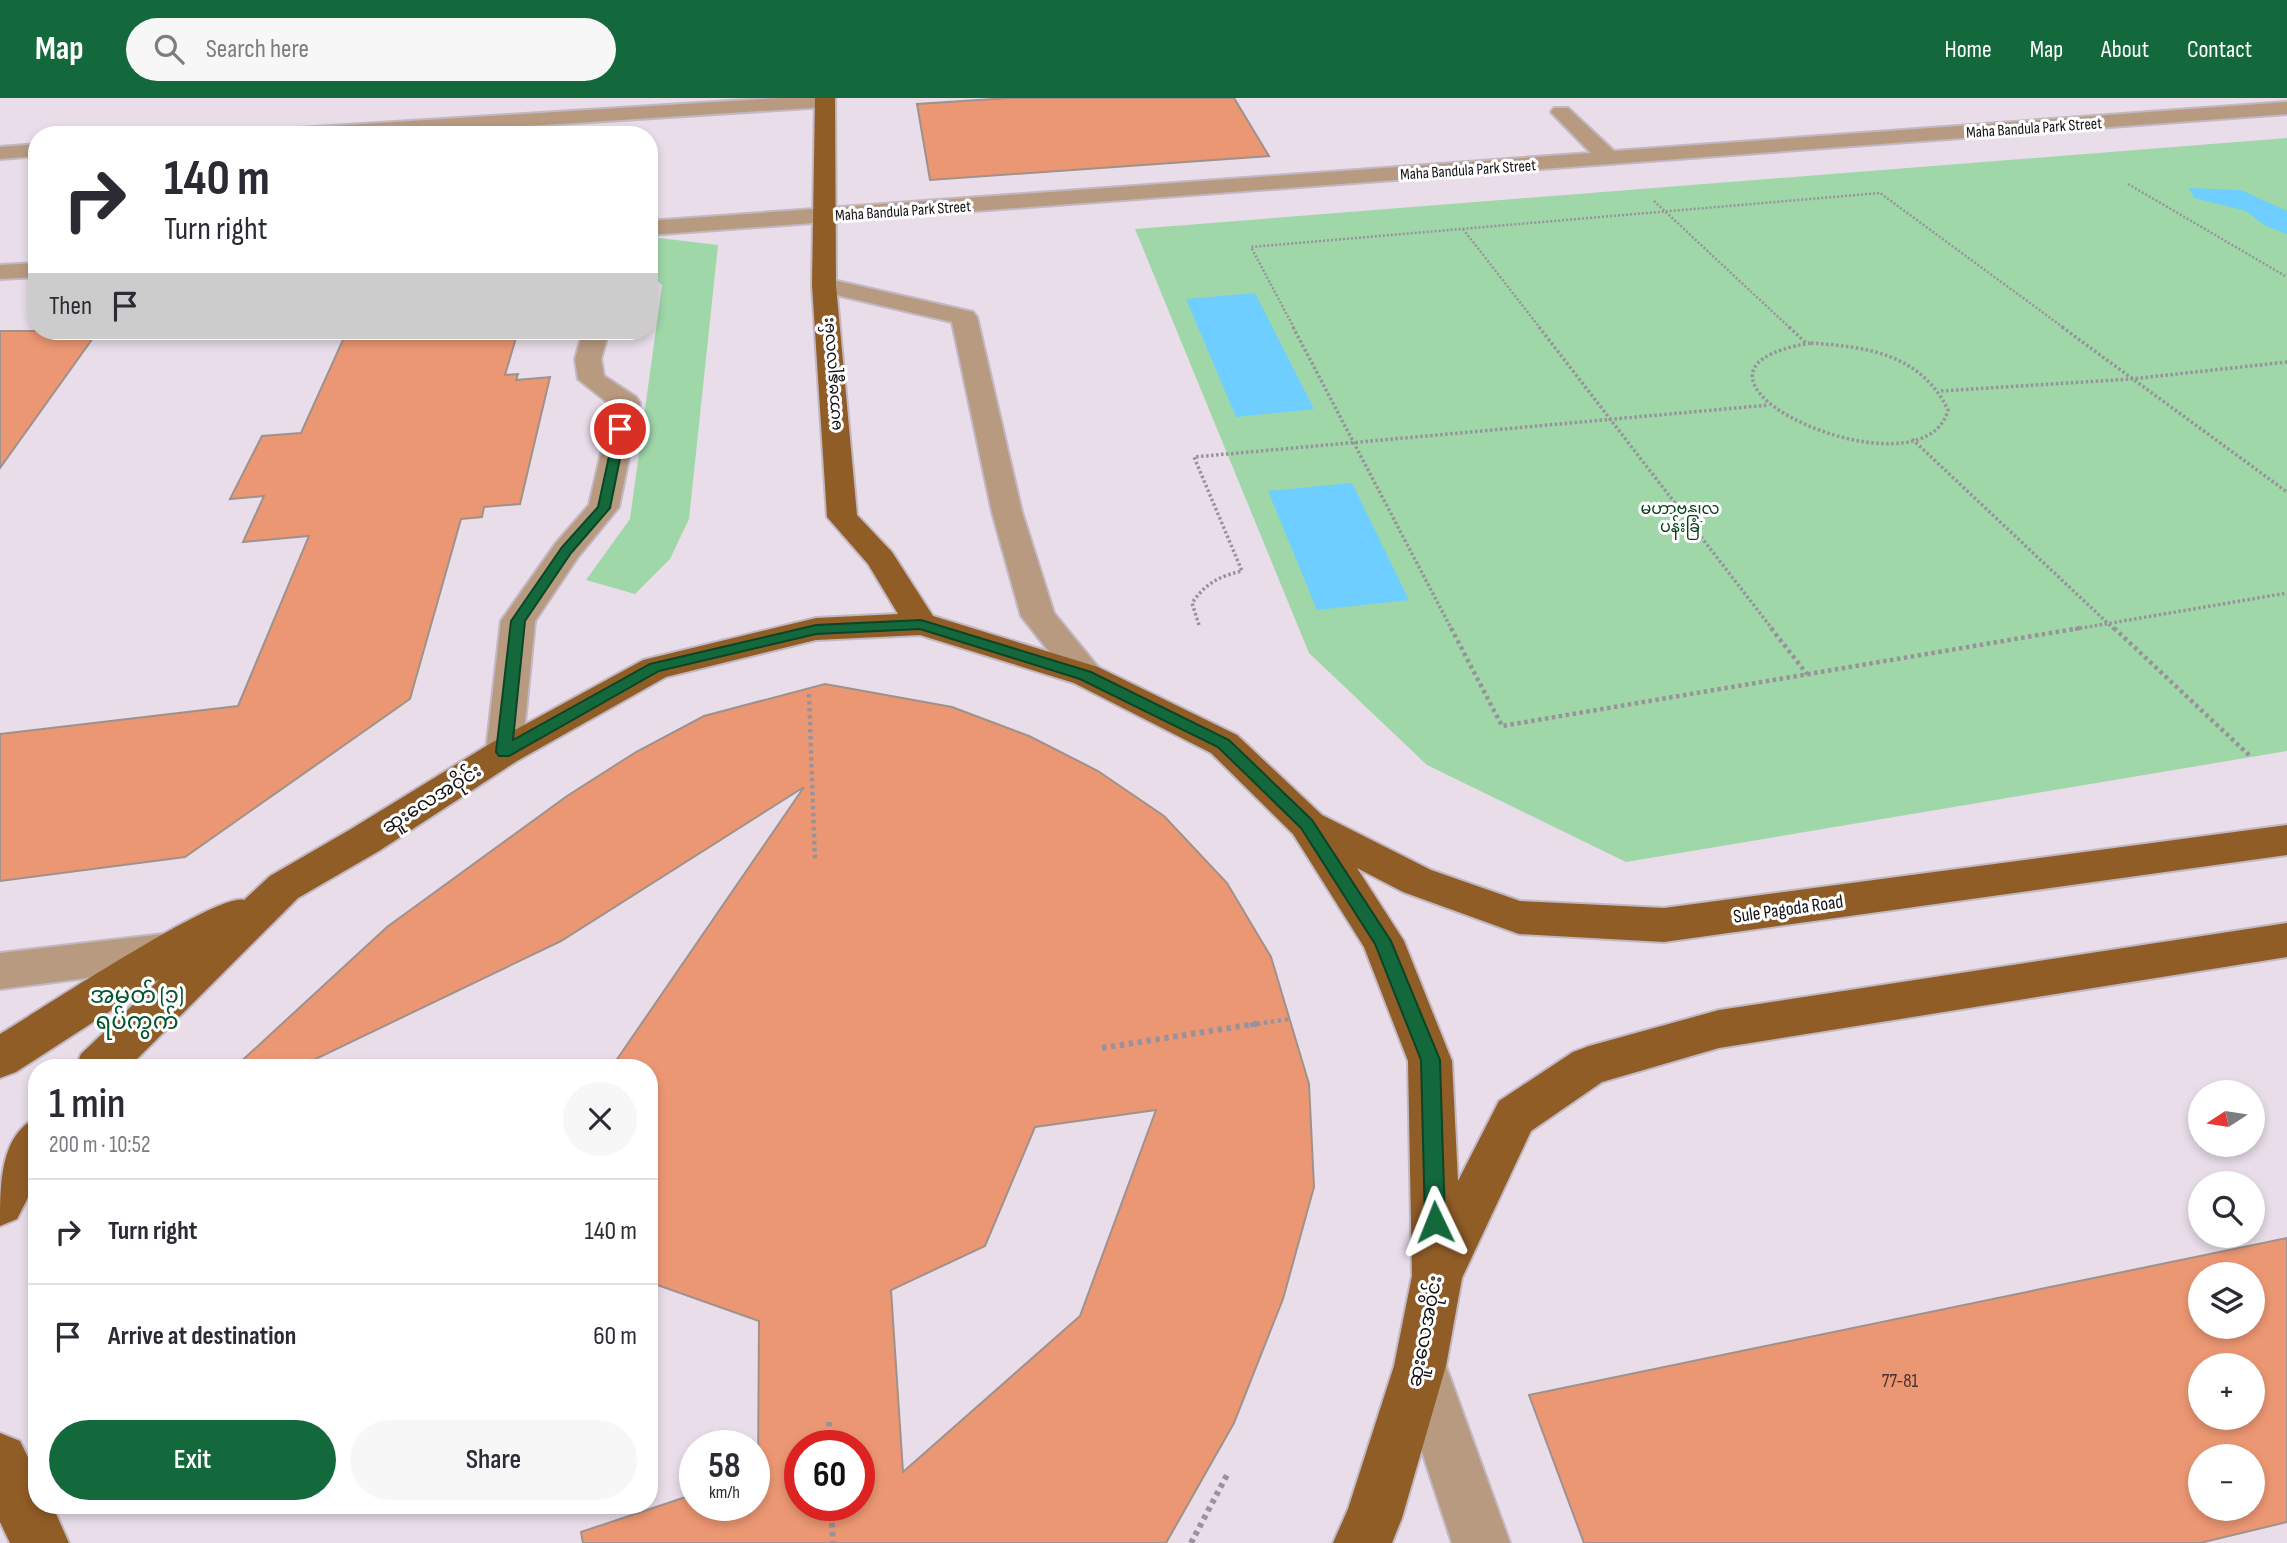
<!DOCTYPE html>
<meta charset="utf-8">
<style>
body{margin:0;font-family:"Sofia Sans Condensed","Noto Sans Myanmar",sans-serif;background:#f7f7f7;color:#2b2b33;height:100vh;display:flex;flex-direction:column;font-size:26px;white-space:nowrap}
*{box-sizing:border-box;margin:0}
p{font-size:23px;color:#7c7c81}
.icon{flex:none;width:38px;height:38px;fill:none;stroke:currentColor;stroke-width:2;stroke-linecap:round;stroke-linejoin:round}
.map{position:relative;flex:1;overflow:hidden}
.drawer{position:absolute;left:28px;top:961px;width:630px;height:455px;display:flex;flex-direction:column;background:#fff;border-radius:28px;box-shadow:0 4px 10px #0003}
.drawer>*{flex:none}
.guide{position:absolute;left:28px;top:28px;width:630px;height:214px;border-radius:28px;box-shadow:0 4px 10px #0003;background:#fff;color:#2b2b33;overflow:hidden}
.needle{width:46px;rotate:258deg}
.buttons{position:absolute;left:2188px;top:982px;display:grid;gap:14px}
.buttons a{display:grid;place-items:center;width:77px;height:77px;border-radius:50%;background:#fff;box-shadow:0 4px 10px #0003;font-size:35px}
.speed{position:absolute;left:679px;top:1332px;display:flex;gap:14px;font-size:35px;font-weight:700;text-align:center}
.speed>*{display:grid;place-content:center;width:91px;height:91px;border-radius:50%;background:#fff;box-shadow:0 4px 10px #0003;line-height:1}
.speed small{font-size:18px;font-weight:400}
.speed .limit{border:10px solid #d22;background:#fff;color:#111}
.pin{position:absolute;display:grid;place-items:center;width:60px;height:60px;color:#fff;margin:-30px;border:4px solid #fff;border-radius:50%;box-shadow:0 2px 7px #0007}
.me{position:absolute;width:77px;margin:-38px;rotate:358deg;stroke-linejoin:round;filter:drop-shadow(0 0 5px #0008)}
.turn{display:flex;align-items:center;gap:24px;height:147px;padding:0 21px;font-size:32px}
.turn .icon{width:91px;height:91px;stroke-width:2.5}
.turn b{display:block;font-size:49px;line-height:60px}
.then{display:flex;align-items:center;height:66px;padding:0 21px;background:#0003;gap:14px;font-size:26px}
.round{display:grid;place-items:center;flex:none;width:74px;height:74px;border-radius:37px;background:#f7f7f7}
.summary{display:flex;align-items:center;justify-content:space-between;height:119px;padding:0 21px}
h1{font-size:42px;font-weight:600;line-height:52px}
.button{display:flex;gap:14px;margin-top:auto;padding:14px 21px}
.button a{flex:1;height:80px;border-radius:42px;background:#13693b;color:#fff;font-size:28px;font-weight:600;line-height:80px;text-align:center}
.button a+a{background:#f7f7f7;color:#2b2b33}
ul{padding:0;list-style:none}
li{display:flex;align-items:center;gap:21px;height:105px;padding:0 21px;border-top:2px solid #e1e1e2}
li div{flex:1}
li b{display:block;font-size:26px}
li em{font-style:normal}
header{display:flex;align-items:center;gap:42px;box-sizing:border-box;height:98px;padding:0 35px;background:#13693b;color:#fff}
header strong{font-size:33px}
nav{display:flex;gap:38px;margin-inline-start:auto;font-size:24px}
.search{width:490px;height:63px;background:#f7f7f7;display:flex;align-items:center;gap:18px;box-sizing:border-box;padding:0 24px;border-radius:38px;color:#7c7c81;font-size:26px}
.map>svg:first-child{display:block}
</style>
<header>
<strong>Map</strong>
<div class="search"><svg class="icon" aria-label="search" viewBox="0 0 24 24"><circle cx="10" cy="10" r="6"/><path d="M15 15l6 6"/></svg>Search here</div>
<nav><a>Home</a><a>Map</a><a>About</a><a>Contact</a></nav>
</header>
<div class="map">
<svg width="2287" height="1445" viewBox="0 0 2287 1445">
<rect width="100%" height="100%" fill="#e8dde9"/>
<path fill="#9fd7a9" d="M2287,40V653L1626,764L1427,667L1309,555L1135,131Z
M659,140L718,147L689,421L670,461L635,496L586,482L630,421L662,187L649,175V145Z"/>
<path fill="#6eceff" d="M2189,90L2241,92L2287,113V136L2264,127L2246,113L2194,100Z
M1255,195L1314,311L1236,319L1186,201Z
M1352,385L1409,502L1317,512L1268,393Z"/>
<path fill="#ec9773" stroke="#9f918b" stroke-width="2" fill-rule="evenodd" d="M1009,0H1234L1269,58L930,82L917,6Z
M0,233H98L0,370Z
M347,233H518L505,277L518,276L516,282L550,279L520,406L484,409L482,419L461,421L410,601L185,759L0,783V636L238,608L309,438L243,444L264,398L230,401L262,338L301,335Z
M825,586L952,609L1029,638L1098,673L1164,718L1227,785L1271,859L1309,986L1314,1089L1283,1201L1234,1325L1166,1445H583L581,1434L695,1396V1407H754V1377L758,1376L759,1223L649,1184V970H611L804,689L561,843L297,970H234L387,829L567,698L636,654L704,618ZM1156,1012L1080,1218L903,1374L891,1192L985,1148L1035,1029ZM800,1348H859V1407H800Z
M2287,1140V1424L2200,1445H1584L1529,1297ZM2200,1176H2252V1228H2200ZM2200,1267H2252V1320H2200ZM2200,1358H2252V1410H2200Z"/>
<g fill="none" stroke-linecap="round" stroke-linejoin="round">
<defs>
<path id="minor" d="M779,0H833L835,3L825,9L384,37H273L283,31Z
M2287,4V16L649,137V123L1591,55L1551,14L1554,10H1568L1614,53Z
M37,46V58L0,61V49Z
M37,165V179L0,181V167Z
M824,180L973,214L977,219L1022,414L1054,515L1098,569L1103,577L1098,585L1086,589L1074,585L1021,518L992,414L952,224L815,192L812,187L815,182Z
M583,233H609L601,261L604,278L636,299L640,305L619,409L578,459L535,523L522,654L517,663L504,667L491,663L486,654L501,523L556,445L589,407L612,308L578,281L575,261Z
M172,835L187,840L193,852L187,864L172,869L0,891V855Z
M1420,1242L1439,1249L1510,1445H1452L1394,1268L1401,1249Z"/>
<path id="major" d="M815,0H835L836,187L857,417L892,454L933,518L1098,569L1237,637L1322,717L1431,772L1520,803L1664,810L2287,727V757L1664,844L1519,836L1403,794L1357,770L1404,843L1452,963L1458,1083L1499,1003L1573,954L1589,948L1719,912L2287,825V859L1719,950L1602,984L1531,1033L1462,1180L1446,1268L1402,1420L1392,1445H1333L1348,1411L1394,1268L1412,1178L1408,963L1364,849L1293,736L1211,655L1074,585L920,537L816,542L666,579L517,663L379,753L298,800L128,970H75L81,956L160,881L16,974L0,980V936C34,916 219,793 244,802L270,778L351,731L491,645L643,562L816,520L898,516L868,466L827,419L812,187Z
M37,1019V1082L17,1121L0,1128C0,1086 0,1037 37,1019Z
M0,1335L20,1343L37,1378V1407H52L69,1445H10L0,1424Z"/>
</defs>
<use href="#minor" stroke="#c2b8c3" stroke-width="4"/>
<use href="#major" stroke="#c2b8c3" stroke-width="4"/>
<path stroke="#9a929b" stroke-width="2.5" stroke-dasharray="2 2" stroke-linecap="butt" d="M2128,86L2287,179
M1654,103L1790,230
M1463,131L1540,230
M1294,230L1251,149L1880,95L2064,230"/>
<path stroke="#9a929b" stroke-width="3.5" stroke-dasharray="2.5 2.5" stroke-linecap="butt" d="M1293,229L1452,532
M1539,229L1773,532
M1789,229L1806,245
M2062,229L2287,394
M1811,245C1868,249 1921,256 1948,312C1923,407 1630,274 1811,245Z
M1941,293L2131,281L2287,264
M1912,341L2115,532
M1199,527L1192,505C1205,486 1219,478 1242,473L1194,359L1769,307
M2070,532L2287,495"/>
<path stroke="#9a929b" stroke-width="4.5" stroke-dasharray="3.5 3.5" stroke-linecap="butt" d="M1451,530L1502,628L2080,530
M1771,530L1807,576
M2114,530L2250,658
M809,596L815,764
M1250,927L1289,921"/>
<path stroke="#9a929b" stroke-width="6" stroke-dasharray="4.5 4.5" stroke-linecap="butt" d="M1102,950L1261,925
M829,1324L830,1348
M831,1407L833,1445
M1191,1445L1228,1375"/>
<use href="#minor" fill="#b89a80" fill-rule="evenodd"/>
<use href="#major" fill="#915d27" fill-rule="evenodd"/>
</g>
<path fill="#13693b" stroke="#0c4426" stroke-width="2" d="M620,328L626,331L610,410L571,455L525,523L513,642L650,566L816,527L921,522L1091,574L1229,642L1312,722L1391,843L1440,962L1445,1124L1442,1131L1435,1134L1428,1131L1425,1124L1421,962L1375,846L1301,730L1218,649L1080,581L920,531L816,536L659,573L509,658H499L496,654L511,523L562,449L598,409L615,331Z"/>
<g text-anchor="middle" stroke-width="6" stroke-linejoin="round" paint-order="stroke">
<g font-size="16" fill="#131014" stroke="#fff">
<text transform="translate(2034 29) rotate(-4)" y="6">Maha Bandula Park Street</text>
<text transform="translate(1468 71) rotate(-4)" y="6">Maha Bandula Park Street</text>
<text transform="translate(903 112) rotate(-4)" y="6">Maha Bandula Park Street</text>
<text transform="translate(831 276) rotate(-94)" y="6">မဟာဗန္ဓုလလမ်း</text>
</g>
<g font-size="16" fill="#07411b" stroke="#fff">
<text x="1680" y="416">မဟာဗန္ဓုလ<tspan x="1680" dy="18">ပန်းခြံ</tspan></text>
</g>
<g font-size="19" fill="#131014" stroke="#fff">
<text transform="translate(431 700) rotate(-32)" y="7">ဆူးလေအဝိုင်း</text>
<text transform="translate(1788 810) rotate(-8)" y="7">Sule Pagoda Road</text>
<text transform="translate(1424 1233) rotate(-79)" y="7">ဆူးလေအဝိုင်း</text>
</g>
<g font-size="19" fill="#49322c">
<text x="1900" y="1289">77-81</text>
</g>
<g font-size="23" fill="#00552c" stroke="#fff">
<text x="137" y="905">အမှတ် (၁)<tspan x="137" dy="26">ရပ်ကွက်</tspan></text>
</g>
</g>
</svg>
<div class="buttons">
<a><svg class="needle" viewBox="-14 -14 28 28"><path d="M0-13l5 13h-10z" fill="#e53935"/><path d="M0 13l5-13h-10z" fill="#7c7c81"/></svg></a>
<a><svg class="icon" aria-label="search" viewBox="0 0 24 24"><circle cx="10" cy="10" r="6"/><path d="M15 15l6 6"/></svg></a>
<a><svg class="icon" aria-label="layers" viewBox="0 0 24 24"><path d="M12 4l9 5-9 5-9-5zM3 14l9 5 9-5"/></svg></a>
<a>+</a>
<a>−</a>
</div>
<div class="speed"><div>58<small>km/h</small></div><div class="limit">60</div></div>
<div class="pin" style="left:620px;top:331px;background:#d93025"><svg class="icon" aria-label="arrive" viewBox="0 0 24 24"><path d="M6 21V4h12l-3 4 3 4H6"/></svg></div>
<svg class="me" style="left:1435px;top:1124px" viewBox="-20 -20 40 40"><path d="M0-17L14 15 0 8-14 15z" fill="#13693b" stroke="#fff" stroke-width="4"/></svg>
<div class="guide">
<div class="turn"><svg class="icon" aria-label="right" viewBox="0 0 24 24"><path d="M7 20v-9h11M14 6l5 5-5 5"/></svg><div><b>140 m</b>Turn right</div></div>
<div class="then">Then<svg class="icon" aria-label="arrive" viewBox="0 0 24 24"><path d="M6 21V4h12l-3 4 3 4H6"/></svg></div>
</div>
<section class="drawer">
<div class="summary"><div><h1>1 min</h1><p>200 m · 10:52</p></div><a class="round"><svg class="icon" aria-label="close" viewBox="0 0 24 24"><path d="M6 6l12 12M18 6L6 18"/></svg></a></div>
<ul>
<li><svg class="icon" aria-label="right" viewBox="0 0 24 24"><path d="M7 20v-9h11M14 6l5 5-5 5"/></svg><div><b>Turn right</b></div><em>140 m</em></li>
<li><svg class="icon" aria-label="arrive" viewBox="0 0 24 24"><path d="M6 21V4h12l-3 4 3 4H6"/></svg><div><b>Arrive at destination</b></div><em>60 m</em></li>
</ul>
<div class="button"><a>Exit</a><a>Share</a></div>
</section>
</div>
